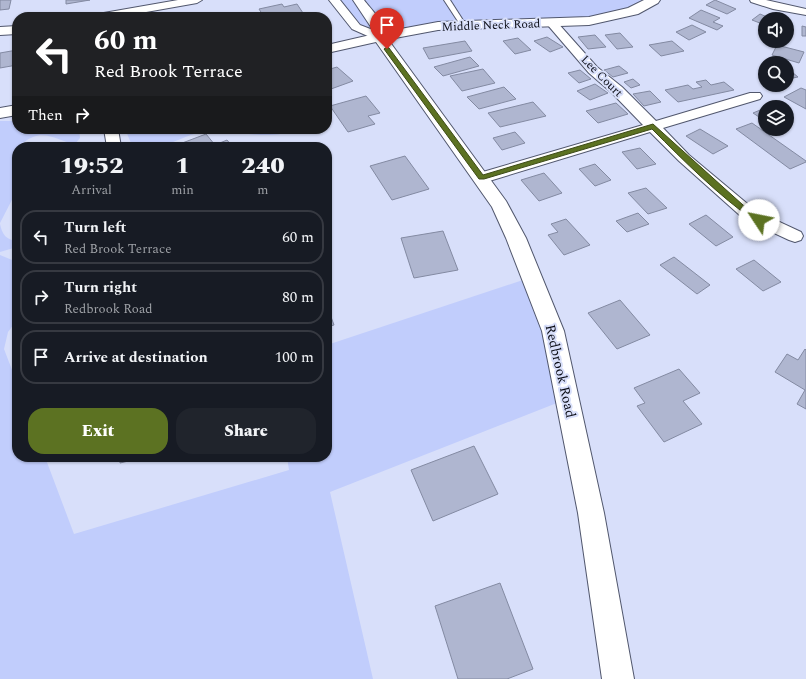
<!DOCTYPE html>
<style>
body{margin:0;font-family:Spectral,serif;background:#20242c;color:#f1f3f6;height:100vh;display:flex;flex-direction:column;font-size:15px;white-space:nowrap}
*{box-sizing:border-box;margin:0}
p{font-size:13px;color:#9ea1a6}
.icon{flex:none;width:22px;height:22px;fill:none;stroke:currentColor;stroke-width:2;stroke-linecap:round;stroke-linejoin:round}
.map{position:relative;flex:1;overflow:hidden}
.drawer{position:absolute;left:12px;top:142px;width:320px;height:320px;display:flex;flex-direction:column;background:#171b24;border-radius:16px;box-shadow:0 1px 3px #0004}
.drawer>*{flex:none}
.hud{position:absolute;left:12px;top:12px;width:320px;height:122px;border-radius:16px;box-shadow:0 1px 3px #0004;background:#202124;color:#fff;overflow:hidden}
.buttons{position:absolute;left:758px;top:12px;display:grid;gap:8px}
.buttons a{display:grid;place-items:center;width:36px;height:36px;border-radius:50%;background:#171b24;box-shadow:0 1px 3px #0004;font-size:20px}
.pin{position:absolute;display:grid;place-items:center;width:34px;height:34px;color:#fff;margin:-41px -17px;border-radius:50% 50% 50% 0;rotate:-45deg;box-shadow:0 0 4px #0007}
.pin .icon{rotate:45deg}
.me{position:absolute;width:44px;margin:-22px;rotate:304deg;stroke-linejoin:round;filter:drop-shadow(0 0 3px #0008)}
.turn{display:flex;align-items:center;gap:14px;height:84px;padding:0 16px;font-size:18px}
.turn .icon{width:52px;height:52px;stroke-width:2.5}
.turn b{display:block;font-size:28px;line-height:34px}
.then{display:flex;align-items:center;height:38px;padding:0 16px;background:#0003;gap:8px;font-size:15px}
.eta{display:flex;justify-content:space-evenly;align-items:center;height:68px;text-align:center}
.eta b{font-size:24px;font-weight:800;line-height:28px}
.action{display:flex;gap:8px;margin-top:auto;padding:8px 16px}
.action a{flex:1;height:46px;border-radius:16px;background:#5c7222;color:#fff;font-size:16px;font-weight:800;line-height:46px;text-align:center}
.action a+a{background:#20242c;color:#f1f3f6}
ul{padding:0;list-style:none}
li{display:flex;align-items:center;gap:12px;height:54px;margin:0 8px 6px;padding:0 8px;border:2px solid #363941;border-radius:16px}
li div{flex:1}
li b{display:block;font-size:15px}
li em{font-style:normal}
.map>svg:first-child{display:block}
</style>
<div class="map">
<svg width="806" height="679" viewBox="0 0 806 679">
<rect width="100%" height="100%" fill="#d8dffa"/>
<path fill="#c1cdfc" d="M337,0H355L376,34L358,26Z
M359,0H643L650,3L596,18L451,25L380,37Z
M0,121H17V129H79L80,138L75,144C61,142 47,131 33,137C27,139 22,144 17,147L15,157L17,165L15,175L17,180V190L0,223Z
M125,129H297C267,143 234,128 202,132C187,135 173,143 159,147C152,149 142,147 134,147L131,143Z
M0,224C2,234 6,240 17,241V247L0,252Z
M0,255L17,262V320L8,332L4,349L17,383V457H45L74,534L289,470L287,457H327V345L532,277L567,399L330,492L373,679H0Z"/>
<path fill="#afb6d0" stroke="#838aa2" d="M0,0H11L9,9L0,10Z
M66,0H90L66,4Z
M715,0L736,9L727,14L706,5Z
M282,4L284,7L297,4L303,13L283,17H264L259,9Z
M701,10L720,18L713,22L723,26L717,30L689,18Z
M760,14L772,19H765V25L752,20Z
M692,25L706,32L689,40L676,32Z
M802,26L806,27V36H802Z
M620,33L633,47L617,49L605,35Z
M595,35L606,47L588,49L578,37Z
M547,37L563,47L550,52L534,41Z
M518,38L531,50L515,54L503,41Z
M465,41L472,51L429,59L423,48Z
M672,41L684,51L661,56L649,45Z
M777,45L804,52L799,63L772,55Z
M17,50V65L0,68V53Z
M470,57L479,66L443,76L434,67Z
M619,66L628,73L613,77L604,70Z
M337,67L353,81L331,89L327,86V70Z
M787,68L798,77L787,79Z
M483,69L495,83L462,91L450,76Z
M580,70L591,79L579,83L568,73Z
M633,79L640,85L631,88L624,82Z
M706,80L711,85L724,82L734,90L678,102L665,90L688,85L693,89L702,87L696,82Z
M595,84L608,93L590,100L577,91Z
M504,87L516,99L479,109L467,97Z
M801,88L806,90V109L784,97Z
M650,91L661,102L644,106L633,94Z
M366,96L380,113L368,116L375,124L348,132L330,106Z
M533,102L546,116L500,127L488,113Z
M616,103L628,114L598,123L586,111Z
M765,108V121L753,113Z
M752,123L806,161V162L790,169L736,129Z
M700,129L728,146L713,154L686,136Z
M515,132L525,143L502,150L493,138Z
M206,134L215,145L227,140L233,147H179L177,145Z
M640,148L656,164L637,169L622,152Z
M405,156L429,189L392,200L370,166Z
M595,164L611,180L595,186L579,169Z
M544,173L562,193L539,201L521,180Z
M646,188L667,208L648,214L628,193Z
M638,213L649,224L627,232L616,221Z
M706,215L733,237L716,246L689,224Z
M566,219L590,245L564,255L548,235L558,232L551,224Z
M443,231L458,270L414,278L401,238Z
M674,257L710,285L697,294L660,265Z
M754,260L781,282L763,291L736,269Z
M620,300L650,335L617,349L588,313Z
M327,306L334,325L327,327Z
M805,349L806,350V409L797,404L805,390L775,372L787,354L798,360Z
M679,369L700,393L683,401L702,424L664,442L637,406L645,403L634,388Z
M474,446L498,494L433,521L411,470Z
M120,457H145L120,463Z
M500,583L533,669L507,679H458L435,606Z"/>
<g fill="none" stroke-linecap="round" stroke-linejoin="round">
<defs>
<path id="service" d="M444,0H450L466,25L465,26H461Z"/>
<path id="minor" d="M178,0H202L197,3L118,17H92L94,15L98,14Z
M329,0H340L360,25L373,30L353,0H364C371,10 391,27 383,40L379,41L352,29Z
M750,0H766L806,9V15L773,9L751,2Z
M552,20L556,21L597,67L622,87L656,121L750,93H760L762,96L760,99L663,128L689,155L756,211L801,232L803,236L801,240L795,242L789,240L744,219L679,161L650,132L486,182L481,183L476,182L473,178L476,174L643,125L612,93L589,73L546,23L548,21Z
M17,26V34L0,35V27Z
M104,129H118L121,147H107Z"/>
<path id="secondary" d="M379,33L384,34L506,201L526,238L564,331L604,513L634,679H602L578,513L542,331L506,238L492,207L376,42L327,53V45Z
M17,105V115L0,118V108Z"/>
<path id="primary" d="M644,0H660L658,3L638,14L589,25L438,30L379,41L374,40L372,37L374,34L379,33L438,22L589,17L628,8Z"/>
</defs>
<use href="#service" stroke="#51576d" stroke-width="2"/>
<use href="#minor" stroke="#51576d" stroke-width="2"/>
<use href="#secondary" stroke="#51576d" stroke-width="2"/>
<use href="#primary" stroke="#51576d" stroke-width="2"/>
<use href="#service" fill="#fff" fill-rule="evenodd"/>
<use href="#minor" fill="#fff" fill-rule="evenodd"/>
<use href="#secondary" fill="#fff" fill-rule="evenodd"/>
<use href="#primary" fill="#fff" fill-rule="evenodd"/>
</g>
<path fill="#5c7222" stroke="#3c4a16" d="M387,47L389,48L483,175L653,124L743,205L763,220L759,223L756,222C718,195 685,162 652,129L484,179H479L384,49Z"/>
<g text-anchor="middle" stroke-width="4" stroke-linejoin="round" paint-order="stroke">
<g font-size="12" fill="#0c0e17" stroke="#d8dffa">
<text transform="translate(491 25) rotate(-2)" y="4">Middle Neck Road</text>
<text transform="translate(602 76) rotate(45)" y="4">Lee Court</text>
</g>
<g font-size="14" fill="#0c0e17" stroke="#d8dffa">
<text transform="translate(561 371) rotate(77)" y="5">Redbrook Road</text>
</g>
</g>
</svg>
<div class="buttons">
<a><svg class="icon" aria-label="sound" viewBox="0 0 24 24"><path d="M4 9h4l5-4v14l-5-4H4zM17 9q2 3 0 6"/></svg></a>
<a><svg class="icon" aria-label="search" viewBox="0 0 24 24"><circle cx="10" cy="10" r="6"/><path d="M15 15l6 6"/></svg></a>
<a><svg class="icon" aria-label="layers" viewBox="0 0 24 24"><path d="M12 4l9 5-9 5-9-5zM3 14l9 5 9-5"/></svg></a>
</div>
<div class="pin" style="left:387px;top:49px;background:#d93025"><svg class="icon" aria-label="arrive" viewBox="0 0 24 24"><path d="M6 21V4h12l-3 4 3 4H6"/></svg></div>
<svg class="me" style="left:759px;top:220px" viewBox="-20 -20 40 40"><circle r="19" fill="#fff"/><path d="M0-13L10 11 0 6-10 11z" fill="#5c7222"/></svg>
<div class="hud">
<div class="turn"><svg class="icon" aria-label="left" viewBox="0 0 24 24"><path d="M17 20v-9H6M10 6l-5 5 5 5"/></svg><div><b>60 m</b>Red Brook Terrace</div></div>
<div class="then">Then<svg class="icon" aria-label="right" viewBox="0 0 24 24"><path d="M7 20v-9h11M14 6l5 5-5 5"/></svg></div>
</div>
<section class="drawer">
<div class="eta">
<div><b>19:52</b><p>Arrival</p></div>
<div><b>1</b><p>min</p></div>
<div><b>240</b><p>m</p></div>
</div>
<ul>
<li><svg class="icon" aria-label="left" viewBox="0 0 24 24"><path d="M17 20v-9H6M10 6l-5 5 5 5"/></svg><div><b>Turn left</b><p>Red Brook Terrace</p></div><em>60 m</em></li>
<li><svg class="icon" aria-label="right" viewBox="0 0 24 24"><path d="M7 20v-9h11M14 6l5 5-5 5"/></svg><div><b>Turn right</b><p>Redbrook Road</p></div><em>80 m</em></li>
<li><svg class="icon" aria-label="arrive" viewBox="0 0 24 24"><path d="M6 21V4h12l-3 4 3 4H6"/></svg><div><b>Arrive at destination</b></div><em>100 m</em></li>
</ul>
<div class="action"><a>Exit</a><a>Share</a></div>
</section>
</div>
